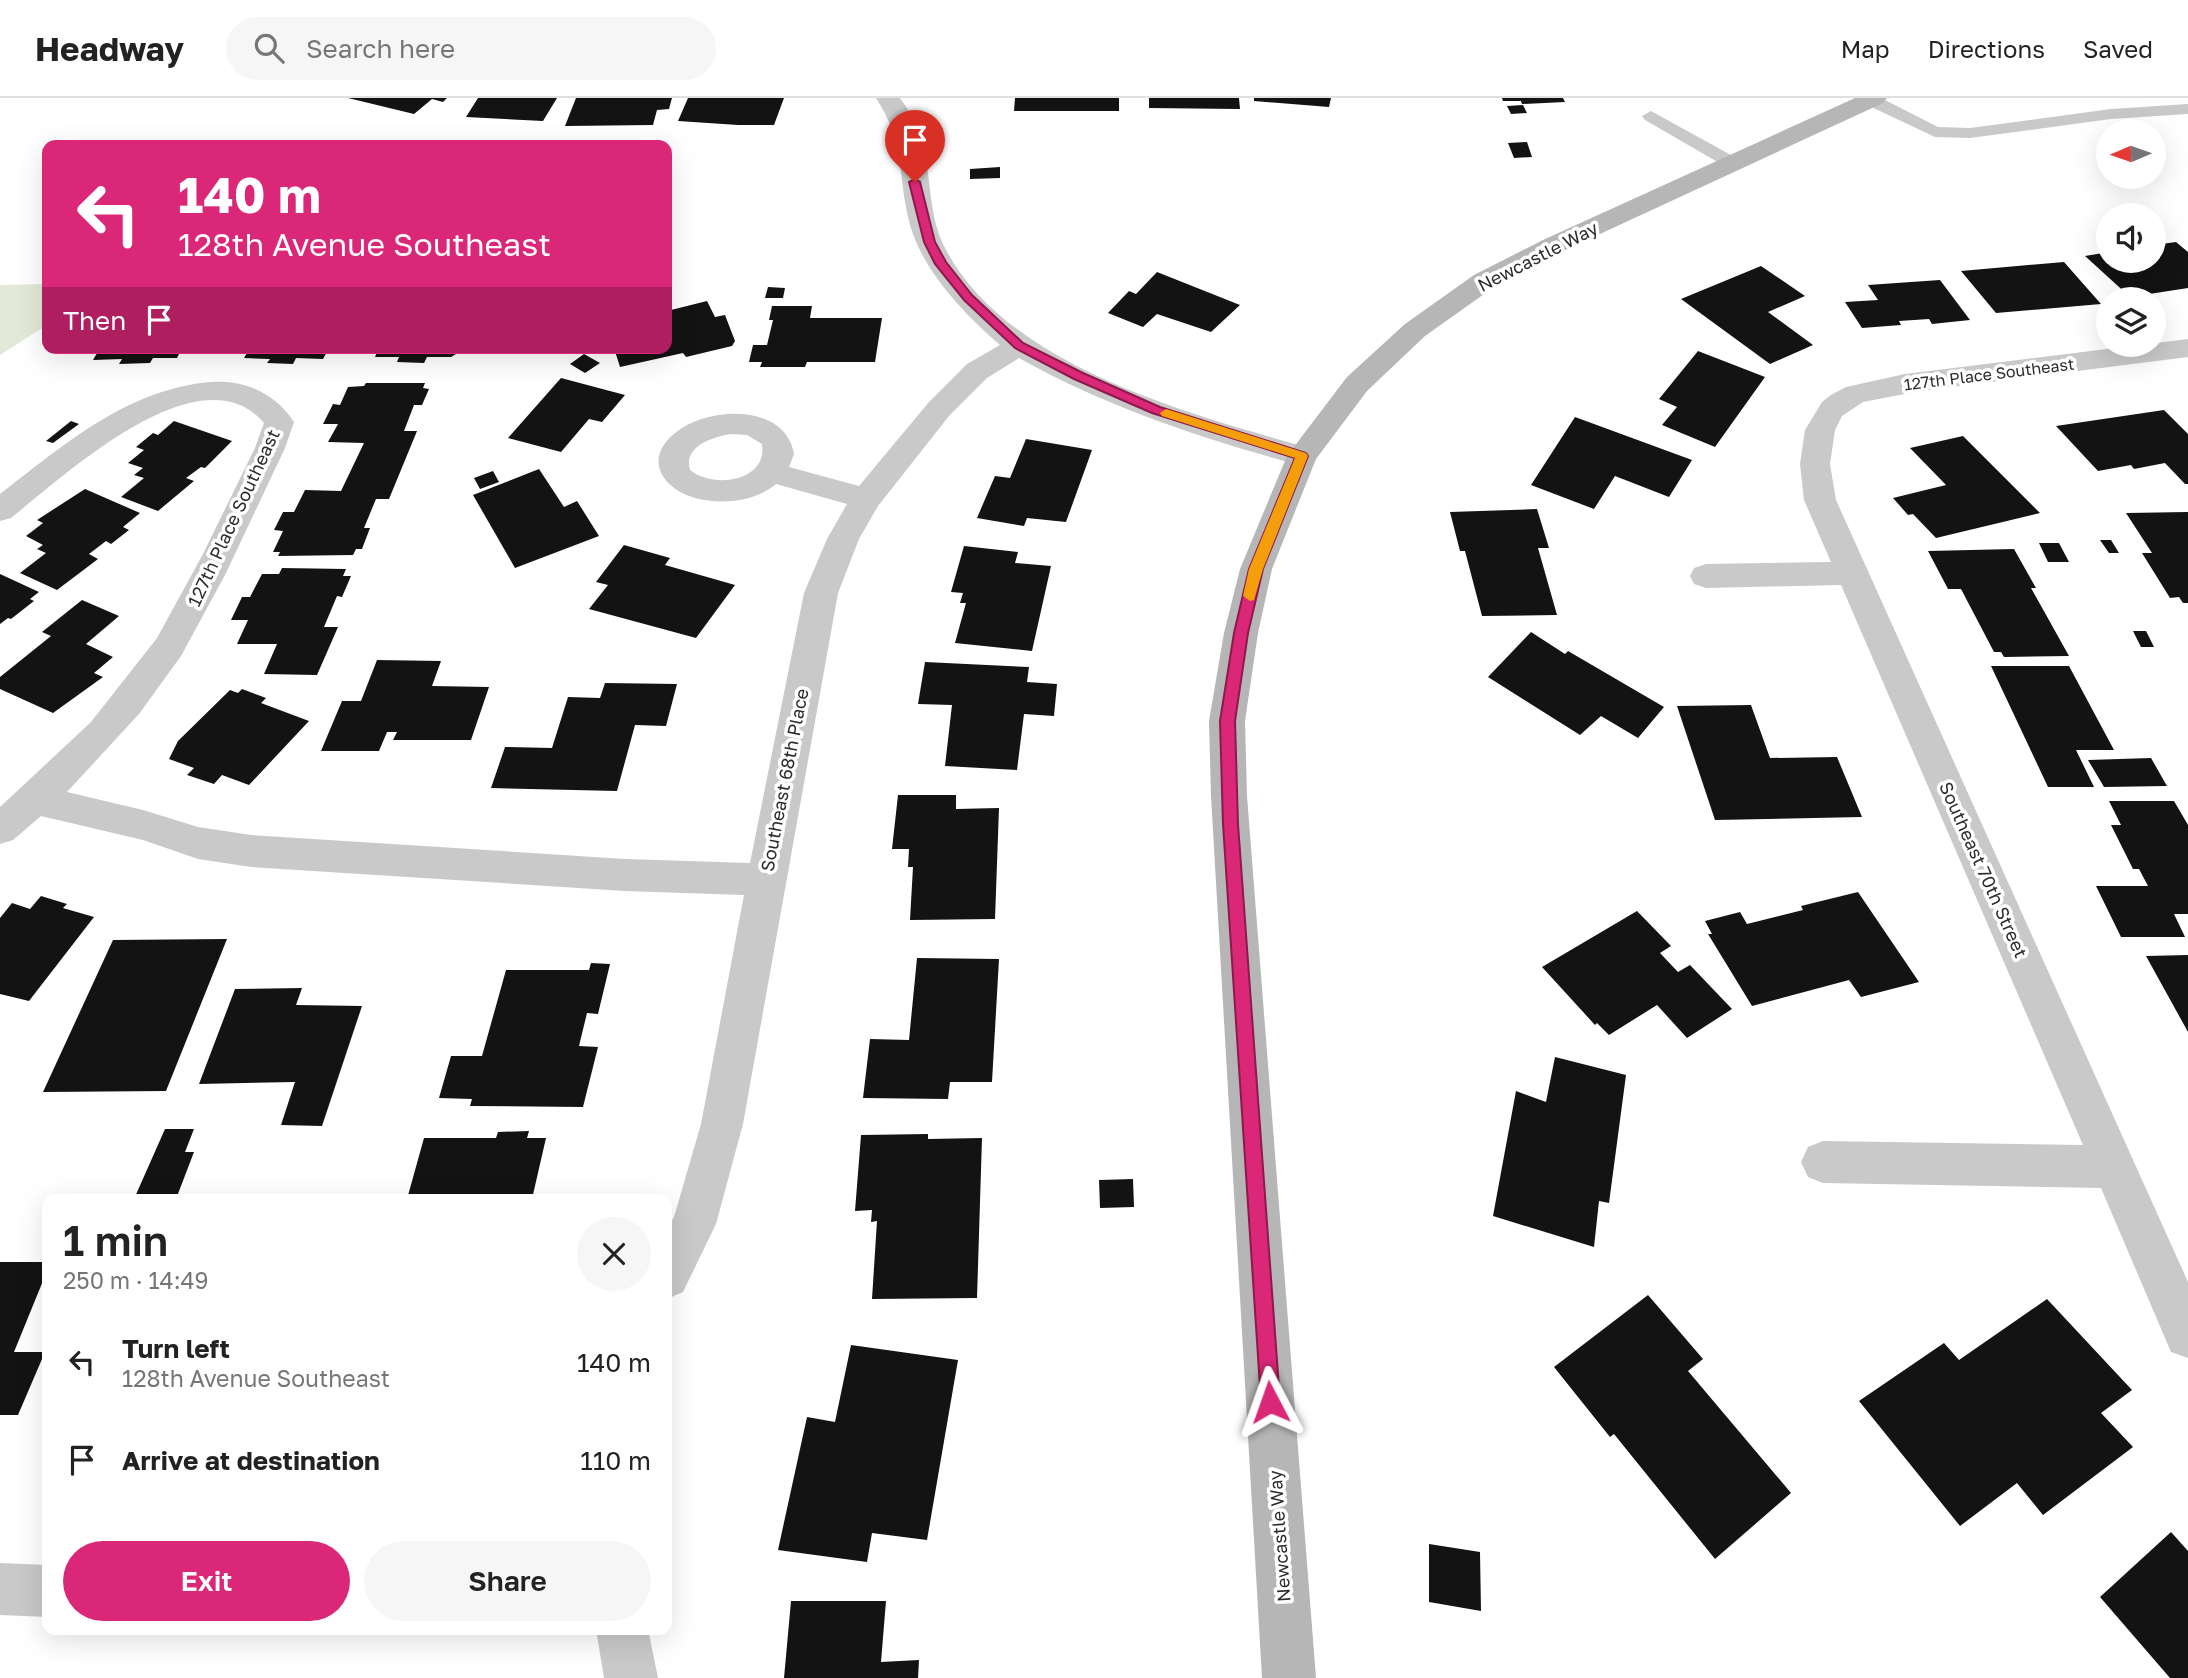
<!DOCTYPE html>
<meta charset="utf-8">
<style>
body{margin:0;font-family:"Golos Text",sans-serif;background:#f6f6f6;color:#222;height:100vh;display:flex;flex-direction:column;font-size:26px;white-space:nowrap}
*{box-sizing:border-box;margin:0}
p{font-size:23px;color:#767676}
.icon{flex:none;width:38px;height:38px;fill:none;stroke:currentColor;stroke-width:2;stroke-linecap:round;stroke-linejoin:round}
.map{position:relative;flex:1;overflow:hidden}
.sheet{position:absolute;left:42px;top:1096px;width:630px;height:441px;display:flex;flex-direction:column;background:#fff;border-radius:14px;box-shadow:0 7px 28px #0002}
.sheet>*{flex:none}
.top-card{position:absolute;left:42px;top:42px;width:630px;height:214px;border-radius:14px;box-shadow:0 7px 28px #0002;background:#db2777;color:#fff;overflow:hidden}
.needle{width:46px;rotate:268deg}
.controls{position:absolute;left:2096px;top:21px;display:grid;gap:14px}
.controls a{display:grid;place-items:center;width:70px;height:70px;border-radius:50%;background:#fff;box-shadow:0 7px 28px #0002;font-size:35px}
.pin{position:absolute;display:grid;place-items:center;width:60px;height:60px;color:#fff;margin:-72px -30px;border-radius:50% 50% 50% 0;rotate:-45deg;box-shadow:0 0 7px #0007}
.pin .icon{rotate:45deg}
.me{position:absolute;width:77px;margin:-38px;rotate:356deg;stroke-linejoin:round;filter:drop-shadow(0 0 5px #0008)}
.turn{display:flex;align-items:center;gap:24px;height:147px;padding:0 21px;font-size:32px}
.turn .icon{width:91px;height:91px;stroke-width:2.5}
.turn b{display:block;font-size:49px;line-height:60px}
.then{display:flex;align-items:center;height:66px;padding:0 21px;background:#0003;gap:14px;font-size:26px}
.round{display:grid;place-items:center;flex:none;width:74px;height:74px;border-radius:37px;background:#f6f6f6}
.headline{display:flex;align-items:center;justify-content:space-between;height:119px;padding:0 21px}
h1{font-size:42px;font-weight:600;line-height:52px}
.button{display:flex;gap:14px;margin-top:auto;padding:14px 21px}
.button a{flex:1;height:80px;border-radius:42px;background:#db2777;color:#fff;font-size:28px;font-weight:600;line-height:80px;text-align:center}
.button a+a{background:#f6f6f6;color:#222}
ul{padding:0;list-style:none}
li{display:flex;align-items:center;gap:21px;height:98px;padding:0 21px}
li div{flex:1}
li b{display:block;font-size:26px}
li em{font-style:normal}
header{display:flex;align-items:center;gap:42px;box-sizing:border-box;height:98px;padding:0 35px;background:#fff;border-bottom:2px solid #e0e0e0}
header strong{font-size:33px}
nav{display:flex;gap:38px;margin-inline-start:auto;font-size:24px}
.search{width:490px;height:63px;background:#f6f6f6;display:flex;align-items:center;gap:18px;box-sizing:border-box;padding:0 24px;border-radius:38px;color:#767676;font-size:26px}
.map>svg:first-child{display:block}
</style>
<header>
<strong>Headway</strong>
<div class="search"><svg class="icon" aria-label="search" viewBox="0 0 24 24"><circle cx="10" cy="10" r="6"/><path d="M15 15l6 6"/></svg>Search here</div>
<nav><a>Map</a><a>Directions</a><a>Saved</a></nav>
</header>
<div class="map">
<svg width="2188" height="1580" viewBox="0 0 2188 1580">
<rect width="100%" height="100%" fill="#fff"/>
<path fill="#e3e9d9" d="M47,186V227L0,257V187Z"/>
<path fill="#131313" d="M348,0H447L443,4L432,1L414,16Z
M478,0H557L543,23L466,19Z
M576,0H672L669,11L657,12L653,27L565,28Z
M688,0H784L774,27H738L678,23Z
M1015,0H1119V13H1014Z
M1149,0H1239L1240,11L1149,10Z
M1254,0H1331L1329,9L1254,3Z
M1502,0H1563L1565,4L1522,6L1521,3H1503Z
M1523,7L1527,15L1511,16L1507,8Z
M1527,44L1532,59L1514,60L1508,45Z
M1000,69V80L970,81V71Z
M2176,144L2188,154V190L2130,199L2085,158L2109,154V163H2154V147Z
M2064,164L2101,206L1996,215L1961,173Z
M1761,168L1805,198L1768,214L1813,247L1770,266L1681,201Z
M1157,174L1240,207L1211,234L1157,216L1143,229L1108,215L1129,193L1136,196Z
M1940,182L1970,222L1932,226L1929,221L1899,223L1901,227L1862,230L1845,204L1878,202L1868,187Z
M768,189L785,190L783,200H765Z
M707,203L715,219L725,217L735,243L732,248L686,259L683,255L620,269L614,250H667V213Z
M772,208H812L810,220H882L875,264H807L805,269H760L762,264H749L753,247H767L773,222H769Z
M100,250H182L177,260H153L150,265L119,266L122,261L93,262Z
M250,250H329L323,261L296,260L293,266L267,265L270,261L244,260Z
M379,250H459L456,256L451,259H427L424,265L397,264L399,259H375Z
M1698,253L1765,279L1715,349L1662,327L1677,309L1659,301Z
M584,256L600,265L585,275L570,266Z
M561,280L625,297L602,324L589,321L561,354L508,340Z
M366,285H425L423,290L429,291L422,307H414L404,333H417L389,401H376L364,430H370L362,451H356L353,457L278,458L280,454H273L283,433L274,432L283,414H294L305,392L341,393L364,345L328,344L338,326H323L333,306L340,307L348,289L364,288Z
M2164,312L2188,336V386H2185L2165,365L2134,371L2131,367L2098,373L2056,328Z
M1575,319L1692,362L1669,399L1615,378L1594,411L1531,387Z
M71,323L79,326L53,345L46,343Z
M174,323L232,343L205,370L201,369L186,380L194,383L158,413L121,399L144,380L134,377L143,370L128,365L144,352L136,349L153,335L158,337Z
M1963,338L2040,415L1936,440L1913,416L1908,417L1893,400L1946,387L1910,350Z
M1026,341L1092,352L1066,424L1027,420L1024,428L977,420L995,378L1010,380Z
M539,371L564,409L577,403L599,438L515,470L473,397Z
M493,373L499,384L480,391L474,380Z
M85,391L140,415L123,429L129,432L111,446L106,443L89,456L98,461L57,492L20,475L46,455L37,451L43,447L26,438L43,425L37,422Z
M1537,411L1549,450H1538L1557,517L1482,518L1465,453H1460L1450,414Z
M2188,414V505H2183L2179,499L2170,500L2142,455H2152L2126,415Z
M2100,442H2111L2119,455H2109Z
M2039,445H2059L2069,464H2048Z
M624,447L670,460L665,467L735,487L696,540L589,511L608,487L596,484Z
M964,448L1018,454L1015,465L1051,468L1032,553L955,545L966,505H960L963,495L951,494Z
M2014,451L2036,490H2031L2069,558L2004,559L2001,554H1994L1961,491H1948L1928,453Z
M282,470L346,471L343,478H351L342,499L337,498L324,529H338L317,577L264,576L277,546H237L248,522H231L242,499H250L262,476H279Z
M0,476L39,494L30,501L34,503L11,521L8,520L0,526Z
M82,502L119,518L86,546L113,559L94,575L103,579L53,615L0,591V579L51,538L42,534Z
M2133,533H2146L2154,549H2141Z
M1531,534L1565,556L1568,553L1664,609L1638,640L1601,618L1580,637L1488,579Z
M377,562L441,563L432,588L489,589L471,642H393L397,634H387L379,653H321L342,603H361Z
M925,564L1029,569L1027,584L1057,586L1054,618L1024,616L1017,672L945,668L952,607L918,606Z
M1991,568H2069L2114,652H2076L2094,689H2048Z
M605,585L677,586L666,628L635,627L617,693L491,690L505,649L552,650L568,599L600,600Z
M242,591L266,600L261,605L309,623L249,687L222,677L214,686L187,677L194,670L169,661L178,643L230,592L238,595Z
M1751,607L1770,660L1837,659L1862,719L1715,722L1677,608Z
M2151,660L2167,688L2104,689L2088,662Z
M898,697H956V711L999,710L995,821L910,822L913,769H908L909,751H892Z
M2109,703H2174L2188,727V816H2174L2185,839H2121L2096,788H2148L2139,771H2133L2111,727H2121Z
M1858,794L1919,884L1861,899L1849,882L1752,908L1708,836H1712L1705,823L1740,814L1747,826L1803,812L1801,808Z
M41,798L67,806L63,810L94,819L29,903L0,896V820L12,805L30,811Z
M1637,813L1671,848L1660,855L1678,874L1690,867L1732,911L1687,940L1657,907L1609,937L1597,925L1595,927L1542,869Z
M227,841L166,993L43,994L113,842Z
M2188,857V934L2146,858Z
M917,860L999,861L992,984H950L948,1001L863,1000L870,941L909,942Z
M591,865L610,866L598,916L587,915L579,948L598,949L583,1009L470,1008L472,1001L439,1000L451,958H482L506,872H589Z
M302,890L296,907L362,908L322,1028L281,1027L295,984L199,986L235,891Z
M1555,959L1626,977L1609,1105L1599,1103L1594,1149L1493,1118L1516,993L1546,1004Z
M165,1031H194L185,1054H194L176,1101H134Z
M529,1033L527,1040H546L532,1101H407L424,1040H496L498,1034Z
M928,1036V1041L982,1040L977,1200L872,1201L877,1123L871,1124L872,1112L855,1113L861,1037Z
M1133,1081L1134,1109L1100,1110L1099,1082Z
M0,1164H47V1173L14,1254H45L18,1317H0Z
M1648,1197L1703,1261L1688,1273L1791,1395L1715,1461L1614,1336L1610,1339L1554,1269Z
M2047,1201L2132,1292L2101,1315L2133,1349L2043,1417L2017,1385L1960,1428L1859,1303L1944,1245L1959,1262Z
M851,1247L958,1262L927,1442L872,1435L867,1464L778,1452L807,1319L835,1324Z
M2171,1434L2188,1453V1580H2170L2100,1499Z
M1429,1446L1480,1454L1481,1513L1429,1504Z
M791,1503H886L881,1564L919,1562L918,1580H784Z"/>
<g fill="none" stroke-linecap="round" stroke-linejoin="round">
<path fill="#c9c9c9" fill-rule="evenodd" d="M1864,0H1881L1938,29L1970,30L2111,11L2188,6V16L2111,21L1970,40L1935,39L1865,6Z
M1651,13L1740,62L1743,66L1740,70H1728L1645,22L1642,18Z"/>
<path fill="#c9c9c9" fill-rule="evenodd" d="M876,0H900C908,11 916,24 920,37C932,72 927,111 943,146C1002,268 1192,317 1313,351L1317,358L1313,365L1302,368C1204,341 1108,310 1019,260L987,280L949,318L878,408L859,441L838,495L743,1026L716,1126L683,1194L667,1201V1132L674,1119L701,1026L744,797L625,793L251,769L198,761L143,742L41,718L13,742L0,746V709L91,624L157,540L203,456L255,350L264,325C200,250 63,379 11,420L0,423V396C64,347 127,291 211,284C246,282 275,295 294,324L285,350L225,477L181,558L139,616L67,694L143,712L198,729L251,737L625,761L750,765L804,495L827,441L847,406L776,386C757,402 728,406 704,402C662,395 638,358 682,330C717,308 786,308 794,356L789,369L859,388L929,304L967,266L1000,247C963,215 921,171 909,123C897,74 906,46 876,0ZM731,336L747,337L762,346C768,384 713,391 690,372C683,348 713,339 731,336Z
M2188,241V259L1920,293L1863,304L1842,318L1835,332L1830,366L1836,402L2188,1184V1260L2171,1254L2101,1090L1823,1085L1808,1079L1801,1064L1808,1049L1823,1043L2083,1047L1841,487L1706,490L1694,486L1690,478L1694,470L1706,466L1831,464L1804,402L1800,366L1805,332L1822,304L1831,297L1846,289L1905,276Z
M0,1465L47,1467V1519L0,1517Z
M596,1531H648L658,1580H604Z"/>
<path fill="#b6b6b6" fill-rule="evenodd" d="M1855,0H1887L1883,5L1561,154L1494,189L1425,238L1367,293L1316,361L1272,471L1258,535L1245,623L1247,698L1316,1580H1262L1211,698L1209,623L1224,535L1240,471L1287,358L1347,279L1405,226L1474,177L1543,142Z"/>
</g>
<path fill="#db2777" stroke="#8e194d" stroke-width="2" d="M915,81L920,84L935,144L946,164L972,197L1023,245L1083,275L1160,309L1306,355L1308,358L1263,471L1248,535L1235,623L1238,726L1280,1304L1278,1311L1270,1314L1263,1311L1261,1304L1223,726L1220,623L1234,535L1249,471L1295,360L1152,315L1074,281L1015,250L964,202L935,166L924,144L909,84Z"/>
<path fill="#f59e0b" d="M1166,311L1306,355L1308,358L1263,471L1254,502L1250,503L1243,498L1249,471L1295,360L1162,318L1160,315Z"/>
<g text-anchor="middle" stroke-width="7" stroke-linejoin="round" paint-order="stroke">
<g font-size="16" fill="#2c2c2c" stroke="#fff">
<text transform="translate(1989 276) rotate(-7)" y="6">127th Place Southeast</text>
</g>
<g font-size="18" fill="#2c2c2c" stroke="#fff">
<text transform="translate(1538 159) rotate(-27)" y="6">Newcastle Way</text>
<text transform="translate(234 420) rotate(-65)" y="6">127th Place Southeast</text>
<text transform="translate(785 682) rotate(-79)" y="6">Southeast 68th Place</text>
<text transform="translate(1983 772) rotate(66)" y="6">Southeast 70th Street</text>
<text transform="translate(1280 1438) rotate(-94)" y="6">Newcastle Way</text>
</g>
</g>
</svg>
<div class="controls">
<a><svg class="needle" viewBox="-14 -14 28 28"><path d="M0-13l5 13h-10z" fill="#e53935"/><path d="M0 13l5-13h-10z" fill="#767676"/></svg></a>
<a><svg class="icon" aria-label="sound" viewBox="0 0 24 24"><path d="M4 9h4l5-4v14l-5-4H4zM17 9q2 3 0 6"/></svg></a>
<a><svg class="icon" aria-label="layers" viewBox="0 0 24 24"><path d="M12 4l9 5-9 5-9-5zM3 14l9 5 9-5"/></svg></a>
</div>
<div class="pin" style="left:915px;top:84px;background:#d93025"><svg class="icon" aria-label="arrive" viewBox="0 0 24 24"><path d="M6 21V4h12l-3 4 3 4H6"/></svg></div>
<svg class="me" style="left:1270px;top:1304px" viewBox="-20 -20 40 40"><path d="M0-17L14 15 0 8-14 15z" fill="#db2777" stroke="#fff" stroke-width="4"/></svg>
<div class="top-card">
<div class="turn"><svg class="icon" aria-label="left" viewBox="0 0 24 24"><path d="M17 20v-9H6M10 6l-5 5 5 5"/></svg><div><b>140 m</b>128th Avenue Southeast</div></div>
<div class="then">Then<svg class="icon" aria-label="arrive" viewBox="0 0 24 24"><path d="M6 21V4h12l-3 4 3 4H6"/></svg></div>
</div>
<section class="sheet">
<div class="headline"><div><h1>1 min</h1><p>250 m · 14:49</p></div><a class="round"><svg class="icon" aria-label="close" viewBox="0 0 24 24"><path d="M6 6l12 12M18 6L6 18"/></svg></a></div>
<ul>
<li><svg class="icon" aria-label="left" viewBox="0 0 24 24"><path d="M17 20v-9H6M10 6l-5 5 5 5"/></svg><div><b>Turn left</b><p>128th Avenue Southeast</p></div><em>140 m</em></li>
<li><svg class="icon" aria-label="arrive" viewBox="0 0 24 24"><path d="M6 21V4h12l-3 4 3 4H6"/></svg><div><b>Arrive at destination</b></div><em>110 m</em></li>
</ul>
<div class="button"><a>Exit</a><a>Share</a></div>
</section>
</div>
